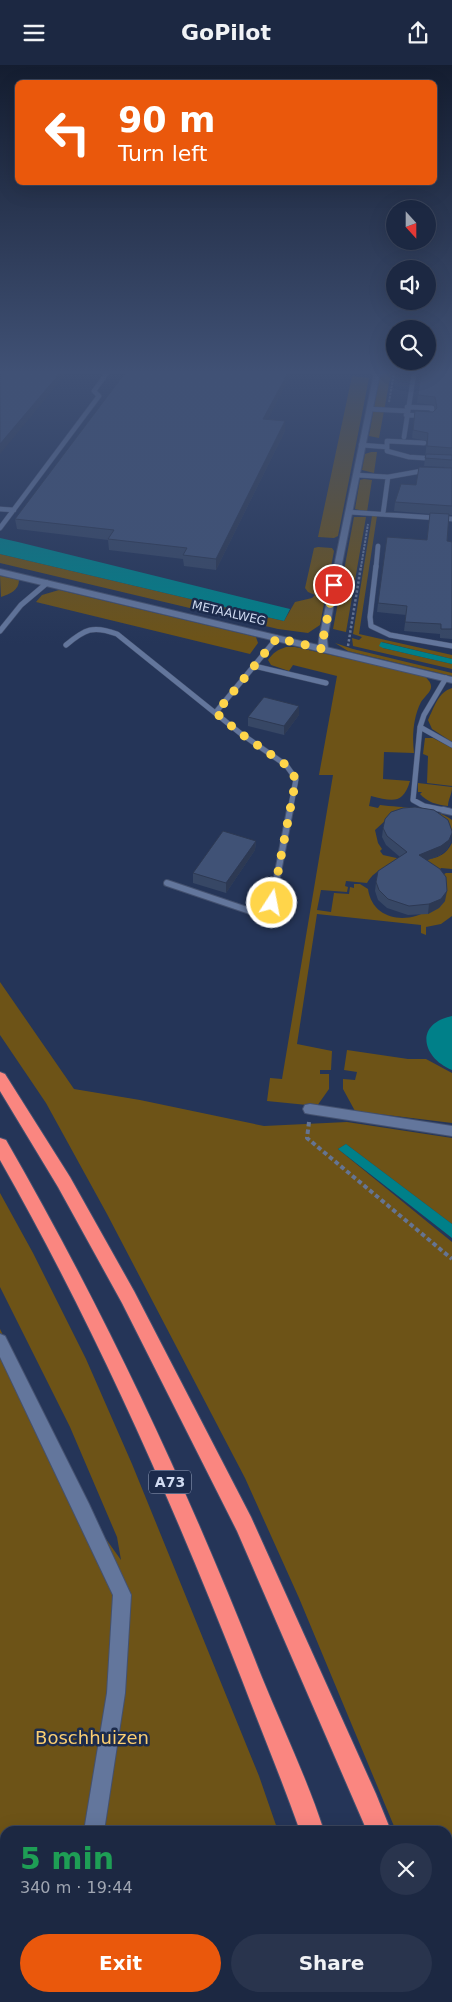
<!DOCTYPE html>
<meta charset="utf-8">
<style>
body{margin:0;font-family:"DejaVu Sans",sans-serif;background:#29344d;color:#f1f3f6;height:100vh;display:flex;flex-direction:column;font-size:19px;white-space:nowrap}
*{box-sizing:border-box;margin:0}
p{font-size:16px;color:#a0a6b2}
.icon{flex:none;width:28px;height:28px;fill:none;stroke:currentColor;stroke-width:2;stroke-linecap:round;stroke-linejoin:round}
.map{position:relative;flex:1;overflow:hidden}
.details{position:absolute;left:0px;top:1761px;width:452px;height:176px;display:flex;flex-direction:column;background:#1c2842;border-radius:15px 15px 0 0;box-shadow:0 5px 20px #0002,0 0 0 1px #3a445b}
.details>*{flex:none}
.guide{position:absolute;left:15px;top:15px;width:422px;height:105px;border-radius:8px;box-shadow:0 5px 20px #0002,0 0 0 1px #3a445b;background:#ea580c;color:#fff;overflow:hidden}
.needle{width:32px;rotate:159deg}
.buttons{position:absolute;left:386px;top:135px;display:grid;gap:10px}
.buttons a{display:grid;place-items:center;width:50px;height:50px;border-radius:50%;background:#1c2842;box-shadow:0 5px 20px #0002,0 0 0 1px #3a445b;font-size:25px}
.pin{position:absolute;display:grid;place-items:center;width:42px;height:42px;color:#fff;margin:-21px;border:2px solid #fff;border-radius:50%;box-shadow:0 1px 5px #0007}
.me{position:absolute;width:55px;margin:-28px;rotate:11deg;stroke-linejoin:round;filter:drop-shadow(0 0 4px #0008)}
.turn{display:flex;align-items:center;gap:18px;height:105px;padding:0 20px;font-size:22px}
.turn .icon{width:65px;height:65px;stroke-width:2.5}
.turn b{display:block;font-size:35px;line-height:42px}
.round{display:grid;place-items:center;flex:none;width:52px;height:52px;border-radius:26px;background:#29344d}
.headline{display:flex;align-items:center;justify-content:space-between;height:85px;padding:0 20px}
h1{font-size:30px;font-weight:700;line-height:38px;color:#1e9e55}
.button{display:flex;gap:10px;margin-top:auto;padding:10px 20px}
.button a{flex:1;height:58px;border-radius:30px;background:#ea580c;color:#fff;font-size:20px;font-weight:700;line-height:58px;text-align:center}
.button a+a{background:#29344d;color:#f1f3f6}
header{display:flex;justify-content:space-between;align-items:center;height:65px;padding:0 20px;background:#1c2842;font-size:22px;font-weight:700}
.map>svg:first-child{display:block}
</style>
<header><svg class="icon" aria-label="menu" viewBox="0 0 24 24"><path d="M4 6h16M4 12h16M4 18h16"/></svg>GoPilot<svg class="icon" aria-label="share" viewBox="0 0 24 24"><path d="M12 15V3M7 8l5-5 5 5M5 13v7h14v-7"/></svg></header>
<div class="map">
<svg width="452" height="1937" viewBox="0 0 452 1937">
<rect width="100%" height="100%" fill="#253558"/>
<path fill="#6d5317" d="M380,308H391L379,373L369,371Z
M352,311L369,313L338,471L334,473L318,472Z
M371,387H377L374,408L362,405L365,389Z
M364,414L372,415L367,447L355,444L360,415Z
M372,451H377L359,569L452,590V594L382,577L383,583L452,599V604L353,581L352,573L359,575L362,572L353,569Z
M354,452H366L346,567L333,564Z
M318,482L332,483L334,486L320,560L308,568L278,564L0,498V489L284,556L295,537L312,533L315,530L308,527L305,523L314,483Z
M0,511L19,515C19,525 10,529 1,532Z
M59,525L256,572L258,578L250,589L36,537L42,530Z
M335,578L353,584L452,608V611L348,586Z
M286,582H295L425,611C427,614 431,617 431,621C432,626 424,632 421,637C413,653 412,671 414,688L384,687L383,714L410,716C403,740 392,736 371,731L369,741L378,743L380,740C402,743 434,741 452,755V771L450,767L386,755L375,765L378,778L382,784L380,786L383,790L410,796C393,800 376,802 367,818L346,816L345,821L348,822L347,827L321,825L317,845L331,847L334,828L349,829L350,822L354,823V819H360L368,824C375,872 452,855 441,811L446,808H452V851L441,859L426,862V870L421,868V860L317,849L297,979L332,986L331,1005H320V1009H329V1024L317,1041L267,1036L270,1013L282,1014L333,710H319L337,611L293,600L289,606L271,600L268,595C273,588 277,585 286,582Z
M452,623V677L432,664L428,655C434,643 438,627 452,623Z
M425,673H433L452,683V721L427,718L428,691L423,689Z
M418,718L452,722C452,730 448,734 448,741C437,740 427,737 420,729L422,727H418Z
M452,778V804L441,803L437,807L424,795C438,793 446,790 452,778Z
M0,917L74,1024L140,1035L264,1061L347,1057L452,1073V1159L346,1079L338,1084L452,1177V1907L448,1896V1766H396L299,1533L245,1413L107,1149L46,1038L0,970Z
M347,985L408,994H426L452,1008V1058L355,1046L343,1024V1014L355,1015L357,1007L344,1005Z
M0,1128L33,1188L86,1294L132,1399L259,1711L278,1766H5V1932H335L337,1937H0V1264L91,1453L121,1495L117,1472L70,1362L0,1222Z"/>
<path fill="#008089" d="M0,473L18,477L290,544L284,556L0,489Z
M381,577L452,594V599L383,583L379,581Z
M452,951V1005C422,993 414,959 452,951Z
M346,1079L452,1159V1173L338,1084Z"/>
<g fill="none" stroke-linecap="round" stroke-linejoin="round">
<defs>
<path id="service-far2" d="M369,344L407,346
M406,350L432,351V343L407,342
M404,372L414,308
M361,380L387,382V376L424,378
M387,382V386L409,392L452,395
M356,410L388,412L427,405
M0,444L14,445
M348,447L452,454
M383,449L388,412
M0,463L99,331L94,326L107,308
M376,502L378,481"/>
<path id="service-far1" d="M376,501L370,552L371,561L390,570L452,581
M0,566L21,540L47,518
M66,580C85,564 93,560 117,569L240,668L286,700L296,714L290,746
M254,601L326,618
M446,613L424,650L420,662L413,735L424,741L449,746
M216,647L277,573
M420,662L452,680"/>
<path id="service" d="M443,745L452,747
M167,818L250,846L262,845L272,838L290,745"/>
<path id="minor" d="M374,308H380L327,574L328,584L323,587L318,584L319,574Z
M310,1039L452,1061V1071L310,1049L305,1048L303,1044L305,1040Z
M0,1269L5,1271L89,1439L131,1530L125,1628L104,1766H84L107,1628L113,1530L0,1292Z"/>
<path id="tertiary" d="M0,504L452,612V618L0,510Z"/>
<path id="motorway" d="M0,1007L5,1009L70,1112L134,1226L251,1452L376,1729L391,1766H367L237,1466L122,1238L58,1122L0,1026Z
M0,1073L6,1075C105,1247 189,1426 261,1610C282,1662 307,1713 324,1766H300C282,1715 261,1665 242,1615C172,1436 95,1262 0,1095Z
M448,1922L452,1928V1937H430L429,1932H448Z
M358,1932H383L385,1937H359Z"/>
</defs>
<use href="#service-far2" stroke="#44516f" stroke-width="5.5"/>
<use href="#service-far1" stroke="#44516f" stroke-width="6"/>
<use href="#service" stroke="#44516f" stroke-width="8"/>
<use href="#minor" stroke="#44516f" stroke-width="2"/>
<use href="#tertiary" stroke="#44516f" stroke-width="2"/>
<use href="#motorway" stroke="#44516f" stroke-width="2"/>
<path stroke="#657492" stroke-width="2" stroke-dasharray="2.5 1" stroke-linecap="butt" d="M389,337L394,308
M361,502L368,459"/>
<path stroke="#657492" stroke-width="2.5" stroke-dasharray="2.5 2" stroke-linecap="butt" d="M348,581L361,501"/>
<path stroke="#657492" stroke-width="4" stroke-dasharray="4.5 3" stroke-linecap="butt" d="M309,1057L307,1073L452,1194"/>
<path stroke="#657492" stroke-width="5" stroke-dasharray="5.5 4" stroke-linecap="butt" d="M63,1937L64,1932"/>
<use href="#service-far2" stroke="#63769c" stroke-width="4.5"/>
<use href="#service-far1" stroke="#63769c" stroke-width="5"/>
<use href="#service" stroke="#63769c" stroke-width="6"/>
<use href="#minor" fill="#63769c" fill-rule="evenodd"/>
<use href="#tertiary" fill="#63769c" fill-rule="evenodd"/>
<use href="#motorway" fill="#fa8680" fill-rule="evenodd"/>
</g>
<path fill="#374765" d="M452,308V450H449L447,476L452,477V574L440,573V569L404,566L406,550L377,547L378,538L427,475L430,449L394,446L395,437L416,420L445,402L424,401L427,376L412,373L415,346L433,347L435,345L434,340L417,338L421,309Z
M268,355L285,356V366L216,505L184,501L183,494L109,485L108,475L17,464L15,454Z
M299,650L284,670L248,661V652Z
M383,763L451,776L447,784L440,790L428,795L445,836L439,843L428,849L408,850L387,843L378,835L375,826L376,817L400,792L386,780L382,772Z
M256,776L255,785L226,828L193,818V808Z"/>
<path fill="#2d3953" d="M60,308H67L0,389V379Z
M288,308H292L263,364V354Z
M285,356V366L216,505V494Z
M299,641V650L284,670V661Z
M452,768L451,776L447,784L440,790L418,799L419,790Z
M256,776L255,785L226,828V818Z
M447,826L445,836L439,843L428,849L429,839Z"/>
<path fill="#405276" stroke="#2d3953" d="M0,308H60L0,379Z
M125,308H288L263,354L285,356L216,494L183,490L187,483L108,474L114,465L15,454Z
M427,308H452V383L427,381L428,368L413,365L415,346L433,347L437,343L435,332L418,330L421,309H427Z
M426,389L452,390V395L425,393Z
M419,402L452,403V441L395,437L401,419L416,420Z
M430,448L449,449L447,476L452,477V564H441V559L405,557L407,541L378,538L387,472L427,475Z
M264,632L299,641L284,661L248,652Z
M415,742L434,745L448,755L452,766V768L449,775L441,781L419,790L440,804L446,812L447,826L441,834L429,839L409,841L388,834L379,825L376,817L378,806L407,787L387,771L383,763L385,754L391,747L403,743Z
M223,766L256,776L226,818L193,808Z"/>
<linearGradient id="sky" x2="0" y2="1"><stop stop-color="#141d30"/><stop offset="0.53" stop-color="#405175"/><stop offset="1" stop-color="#405175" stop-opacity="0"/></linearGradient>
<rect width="452" height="579" fill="url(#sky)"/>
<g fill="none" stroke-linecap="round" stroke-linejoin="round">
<path stroke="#ffd54a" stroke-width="9" stroke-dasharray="0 16.2" d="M272,838L296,714L286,700L240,668L216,648L277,573L323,584V574L334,520"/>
</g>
<g text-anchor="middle" stroke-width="5" stroke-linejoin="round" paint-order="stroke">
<g font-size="12" fill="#d0dbf1" stroke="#1c2b4c">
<text transform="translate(229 548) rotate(13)" y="4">METAALWEG</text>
</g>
<rect fill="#1c2b4c" stroke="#9aa6c0" stroke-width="1" x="149" y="1405.5" width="42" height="23" rx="4"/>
<g font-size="14" font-weight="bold" fill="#d0dbf1">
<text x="170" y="1422">A73</text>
</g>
<g font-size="18" fill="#fbce71" stroke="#1c2b4c">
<text x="92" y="1679">Boschhuizen</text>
</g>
</g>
</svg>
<div class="buttons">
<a><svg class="needle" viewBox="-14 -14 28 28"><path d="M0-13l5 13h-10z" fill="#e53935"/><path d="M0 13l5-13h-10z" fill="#a0a6b2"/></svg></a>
<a><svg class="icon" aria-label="sound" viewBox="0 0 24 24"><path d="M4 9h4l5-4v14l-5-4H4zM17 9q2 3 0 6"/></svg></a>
<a><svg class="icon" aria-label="search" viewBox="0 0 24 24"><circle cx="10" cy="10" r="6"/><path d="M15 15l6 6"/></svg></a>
</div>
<div class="pin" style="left:334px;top:520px;background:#d93025"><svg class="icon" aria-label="arrive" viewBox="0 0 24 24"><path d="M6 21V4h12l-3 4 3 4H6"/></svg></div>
<svg class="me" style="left:272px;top:838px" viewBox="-20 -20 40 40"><circle r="17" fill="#ffd54a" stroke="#fff" stroke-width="3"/><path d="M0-11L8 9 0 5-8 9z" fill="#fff"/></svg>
<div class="guide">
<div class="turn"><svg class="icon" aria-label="left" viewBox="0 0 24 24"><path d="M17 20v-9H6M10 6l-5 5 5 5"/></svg><div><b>90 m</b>Turn left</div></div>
</div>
<section class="details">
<div class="headline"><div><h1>5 min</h1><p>340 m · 19:44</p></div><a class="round"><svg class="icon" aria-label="close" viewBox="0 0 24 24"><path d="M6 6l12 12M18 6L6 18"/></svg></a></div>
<div class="button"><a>Exit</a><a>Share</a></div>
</section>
</div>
